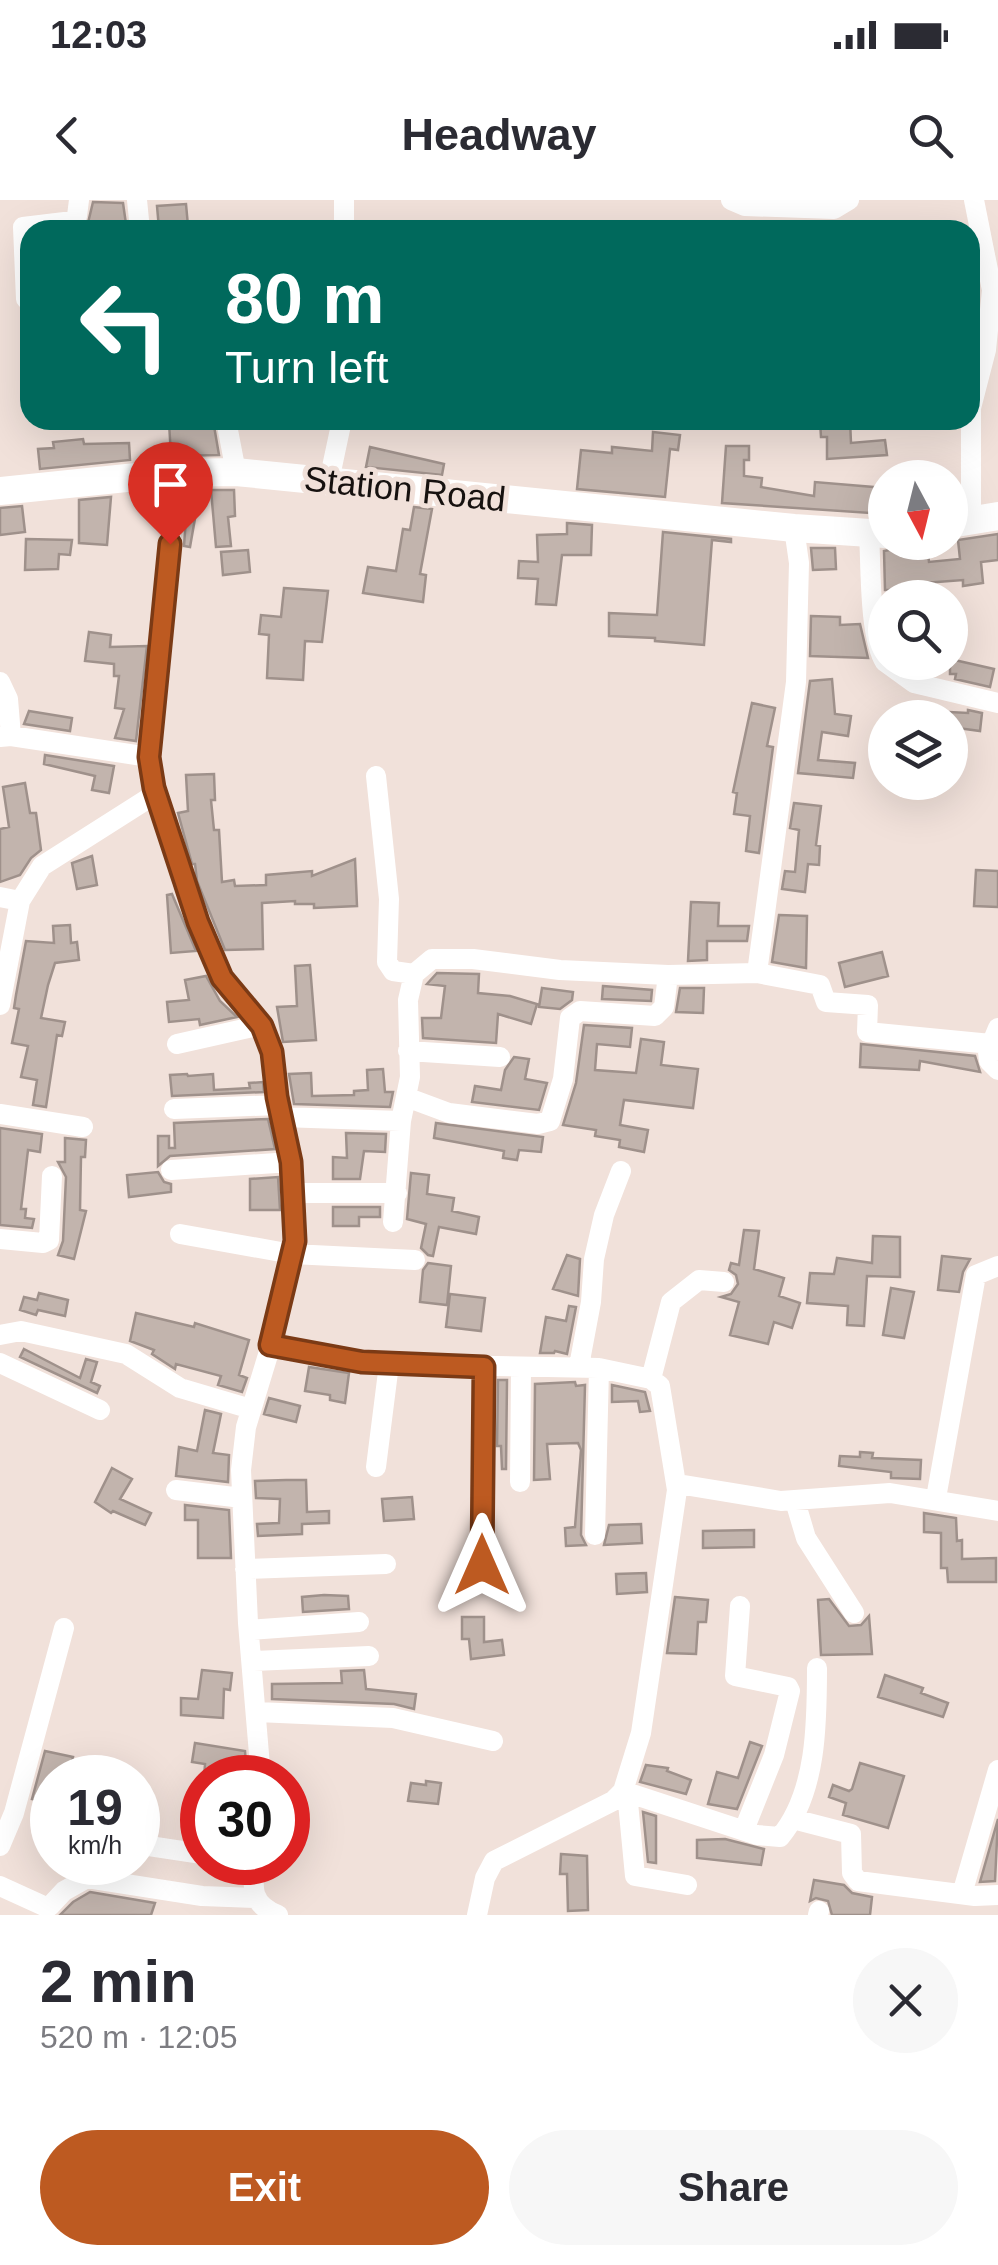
<!DOCTYPE html>
<meta charset="utf-8">
<style>
body{margin:0;font-family:Helvetica,sans-serif;background:#f7f7f7;color:#2b2b33;height:100vh;display:flex;flex-direction:column;font-size:38px;white-space:nowrap}
*{box-sizing:border-box;margin:0}
p{font-size:32px;color:#7c7c81}
.icon{flex:none;width:55px;height:55px;fill:none;stroke:currentColor;stroke-width:2;stroke-linecap:round;stroke-linejoin:round}
.map{position:relative;height:1715px;overflow:hidden}
.panel{display:flex;flex-direction:column;background:#fff;flex:1}
.panel>*{flex:none}
.banner{position:absolute;left:20px;top:20px;width:960px;height:210px;border-radius:30px;box-shadow:0 10px 40px #0002;background:#00695c;color:#fff;overflow:hidden}
.needle{width:65px;rotate:173deg}
.controls{position:absolute;left:868px;top:260px;display:grid;gap:20px}
.controls a{display:grid;place-items:center;width:100px;height:100px;border-radius:50%;background:#fff;box-shadow:0 10px 40px #0002;font-size:50px}
.speed{position:absolute;left:30px;top:1555px;display:flex;gap:20px;font-size:50px;font-weight:700;text-align:center}
.speed>*{display:grid;place-content:center;width:130px;height:130px;border-radius:50%;background:#fff;box-shadow:0 10px 40px #0002;line-height:1}
.speed small{font-size:25px;font-weight:400}
.speed .limit{border:15px solid #d22;background:#fff;color:#111}
.pin{position:absolute;display:grid;place-items:center;width:85px;height:85px;color:#fff;margin:-102px -42px;border-radius:50% 50% 50% 0;rotate:-45deg;box-shadow:0 0 10px #0007}
.pin .icon{rotate:45deg}
.me{position:absolute;width:110px;margin:-55px;rotate:0deg;stroke-linejoin:round;filter:drop-shadow(0 0 8px #0008)}
.turn{display:flex;align-items:center;gap:35px;height:210px;padding:0 40px;font-size:45px}
.turn .icon{width:130px;height:130px;stroke-width:2.5}
.turn b{display:block;font-size:70px;line-height:85px}
.round{display:grid;place-items:center;flex:none;width:105px;height:105px;border-radius:52px;background:#f7f7f7}
.head{display:flex;align-items:center;justify-content:space-between;height:170px;padding:0 40px}
h1{font-size:60px;font-weight:800;line-height:75px}
.button{display:flex;gap:20px;margin-top:auto;padding:20px 40px}
.button a{flex:1;height:115px;border-radius:60px;background:#bd5a21;color:#fff;font-size:40px;font-weight:800;line-height:115px;text-align:center}
.button a+a{background:#f7f7f7;color:#2b2b33}
.status{display:flex;justify-content:space-between;align-items:center;height:70px;padding:0 50px;background:#fff;direction:ltr}
.status svg{height:28px;fill:currentColor}
header{display:flex;justify-content:space-between;align-items:center;height:130px;padding:0 40px;background:#fff;font-size:45px;font-weight:800}
.map>svg:first-child{display:block}
</style>
<div class="status"><b>12:03</b><svg viewBox="0 0 49 12"><path d="M0 12V9h3v3zM5 12V6h3v6zM10 12V3h3v9zM15 12V0h3v12zM26 1h20v11H26zM47 4h2v5h-2z"/></svg></div>
<header><svg class="icon" aria-label="back" viewBox="0 0 24 24"><path d="M15 5l-7 7 7 7"/></svg>Headway<svg class="icon" aria-label="search" viewBox="0 0 24 24"><circle cx="10" cy="10" r="6"/><path d="M15 15l6 6"/></svg></header>
<div class="map">
<svg width="998" height="1715" viewBox="0 0 998 1715">
<rect width="100%" height="100%" fill="#f1e1da"/>
<path fill="#c2b4ad" stroke="#9f918b" stroke-width="2.5" d="M93,2L123,3L126,24L88,23Z
M186,4L188,26L159,29L157,6Z
M198,220H213L219,255L171,256L169,222Z
M820,220H850L851,243L885,240L887,255L827,259V237H821Z
M653,232L680,235L678,250L670,249L665,297L577,289L581,250L612,253V247L652,251Z
M83,239L84,244L129,243L130,260L40,269L38,249L54,248L53,242Z
M726,246H749V260H744V276L762,278L761,287L814,296L815,282L885,288V314L722,303Z
M370,247L444,264L442,275L366,267Z
M188,290H200L190,347L184,346Z
M211,290H234L235,316L228,317L231,346L216,347Z
M111,297L107,345L79,343V300Z
M22,306L25,332L0,335V308Z
M414,307L432,309L420,374L426,375L423,402L363,393L368,367L396,371L403,329L410,330Z
M567,323L592,325L591,355H562L556,405L536,404L538,379L518,378L519,361L538,362L537,335L567,334Z
M663,332L731,339V342L712,340L704,445L655,441V438L609,436V413L657,415Z
M998,334V360L981,362L983,383L963,386V380L924,383L925,398H891V390H885L884,351L894,349L900,342H927L929,362L960,359L958,340Z
M26,339L72,340L70,355L59,354L58,369L25,370Z
M811,348H835L836,369L813,370Z
M248,350L250,372L223,375L221,352Z
M284,388L328,391L322,442L305,441L303,480L267,478L269,435L259,434L261,415L281,417Z
M811,416L840,417V425L860,424L868,458L810,456Z
M89,432L111,435L110,447L147,446L136,541L115,538L124,509L115,508L119,476H114V464L85,461Z
M950,459L994,469L990,487L955,479L956,474H950Z
M832,479L835,514L851,516L848,536L822,532L818,560L855,563L853,578L798,573L810,481Z
M752,503L775,508L767,546L773,547L759,653L746,651L750,616L734,614L737,593L733,592Z
M968,510L982,513L980,531L950,527V512L968,513Z
M29,511L72,518L70,531L24,524Z
M45,555L114,566L109,593L92,590L95,576L44,564Z
M214,574L215,600H211L214,630H219L222,682L234,680L235,686L266,685V675L312,671V676L355,659L357,706L314,708V704H295V701L262,703L263,749L225,750L197,681L195,664H192L178,613L188,611L186,575Z
M25,583L30,613H36L41,650L31,658L20,675L0,682V629L9,627L3,587Z
M794,603L821,606L816,645L820,646L819,665L808,664L805,692L782,689L785,671L795,672L799,630L790,628Z
M92,656L97,685L77,689L72,663Z
M976,670L998,671V707L974,706Z
M172,694L196,751L171,753L167,695Z
M691,702L719,703L718,726H749L747,741H707V760L688,761Z
M779,715L807,716L806,768L772,762Z
M70,725L71,743L77,742L79,760L55,763L48,785L41,818L65,822L62,836L57,835L46,907L33,905L37,880L21,877L28,846L12,843L19,809L14,808L16,795L26,741L54,743L53,726Z
M882,752L888,776L845,787L839,763Z
M310,765L316,840L283,842L277,807L297,806L295,766Z
M437,773L479,774L478,793L510,796L537,804L531,824L498,814L496,843L423,838L422,818H441L445,786L427,784Z
M206,776L220,801L237,817L200,825L199,819L169,822L167,802L189,800L185,780Z
M603,786L652,790L651,801L602,799Z
M542,788L573,792L572,800L560,809L539,807Z
M680,788H704L703,813L676,812Z
M584,825L632,828L630,847L597,844L595,870L636,873L641,839L664,842L661,865L698,869L693,908L624,900L620,925L648,930L644,952L619,947L620,940L595,936L596,930L563,925L576,883Z
M861,844L975,856L980,872L920,861L919,870L860,867Z
M514,857L529,859L525,879L547,883L539,910L472,902L475,886L501,890L505,870Z
M383,869L385,892H393L390,907L294,904L289,874L311,873L312,896L354,895V891L368,890L367,870Z
M187,874L188,876L213,874L214,890L250,888L249,883L263,882L264,892L172,896L170,875Z
M268,919L275,949L170,956L158,966V936H169V948H175L174,923Z
M436,923L543,937L541,952L519,950L517,960L503,958L504,951L434,938Z
M0,928L42,934L40,952L28,950L21,1009H26L25,1018L34,1019L32,1028L0,1025Z
M346,933L386,934L385,952L364,951L360,979H333V957L347,958Z
M65,938L86,940L85,957H81L80,1010L86,1011L74,1059L58,1055L63,1041L66,977L58,962H65Z
M158,972L164,982L171,984V992L129,997L127,975Z
M411,973L429,975L427,994L454,998L452,1011L479,1017L476,1034L439,1027L433,1056L428,1055L421,1048L426,1024L407,1019Z
M278,977L280,1010H250V979Z
M333,1007H380V1017H359V1026H333Z
M744,1030L759,1031L754,1069L784,1078L779,1096L800,1103L792,1128L774,1122L768,1144L730,1135L739,1102L721,1097L731,1094L738,1084L736,1075L729,1070L731,1063L739,1065Z
M873,1036L900,1037V1077L867,1076L864,1126L847,1125L848,1106L807,1103L810,1073L834,1074L837,1058L872,1063Z
M567,1055L580,1059L578,1096L553,1089Z
M942,1056L970,1059L963,1072L959,1092L938,1090Z
M428,1063L451,1066L447,1105L420,1102L423,1070Z
M891,1088L914,1092L904,1138L883,1135Z
M39,1093L68,1100L65,1116L38,1110L36,1115L20,1110L24,1097L37,1100Z
M450,1094L485,1098L481,1131L446,1127Z
M569,1106L576,1107L567,1154L555,1151L554,1153H540L546,1117L566,1121Z
M136,1113L194,1127L195,1123L249,1140L239,1175L247,1178L242,1192L218,1185L221,1176L176,1164L175,1169L152,1154L154,1150L130,1141Z
M24,1149L80,1178L86,1159L97,1162L91,1182L100,1186L97,1193L20,1157Z
M309,1167L349,1173L345,1203L330,1200V1195L305,1191Z
M498,1180H507L506,1269H502L501,1246H497Z
M575,1182L576,1186L585,1185L581,1335L586,1345L566,1346L565,1328L575,1327L581,1250L578,1243L547,1244L550,1279L534,1280L535,1184Z
M612,1185L645,1192L650,1211L640,1212L638,1201L612,1202Z
M269,1198L300,1206L296,1222L264,1214Z
M205,1210L221,1214L213,1253L229,1255L228,1282L176,1276L179,1247L197,1251Z
M860,1252L873,1253L872,1258L921,1260L920,1279L891,1278V1272L839,1266L840,1256L860,1257Z
M112,1268L132,1279L120,1299L151,1313L145,1325L113,1311L111,1313L95,1302Z
M286,1280H306L307,1312L329,1311V1323L302,1324V1334L258,1336L257,1324L279,1323L280,1299L256,1298L255,1281Z
M412,1297L414,1319L384,1321L382,1299Z
M185,1305L229,1310L231,1358H198V1320H185Z
M924,1313L956,1318L957,1341L962,1340V1359L996,1358V1382H948L947,1368H941V1333L924,1332Z
M641,1324L642,1343L604,1345L609,1325Z
M754,1330V1347L703,1348V1331Z
M646,1373L647,1392L617,1394L616,1374Z
M324,1395L348,1396L349,1409L303,1412L302,1397Z
M675,1397L708,1400L706,1422H698L696,1454L667,1453Z
M829,1399L849,1426L861,1425L869,1416L872,1454L821,1455L818,1400Z
M462,1417H484V1442L502,1440L504,1455L471,1459L469,1439H462Z
M202,1470L232,1473L230,1490L224,1489L223,1518L181,1515V1498L198,1499Z
M364,1470L366,1489L416,1494L414,1509L394,1504L272,1499V1484L342,1483L341,1471Z
M885,1475L923,1488L921,1493L948,1503L943,1517L878,1497Z
M750,1542L762,1546L737,1609L708,1604L717,1572L738,1578Z
M195,1543L245,1551L247,1578H204L205,1564L192,1562Z
M45,1551L73,1557L68,1578H52V1603L32,1599Z
M860,1563L904,1576L888,1628L843,1615L846,1603L829,1597L833,1585L849,1591L852,1589Z
M646,1565L668,1568L667,1571L691,1580L686,1594L640,1582Z
M426,1581L441,1583L438,1604L408,1601L411,1583L426,1585Z
M643,1612L656,1616V1663L648,1662Z
M998,1619L995,1681L980,1682Z
M725,1639L764,1649L761,1665L697,1658V1640Z
M561,1654L587,1656L588,1710L568,1711L567,1674H560Z
M814,1680L844,1685L852,1693L872,1697L870,1715H832L828,1701L816,1698L810,1701Z
M90,1692L155,1703L151,1715H60L73,1702Z"/>
<g fill="none" stroke-linecap="round" stroke-linejoin="round">
<path stroke="#fff" stroke-width="20" d="M137,0L140,30
M344,0V30
M731,0L745,6L834,9L849,0
M26,99L23,27L73,21L77,16L79,0
M226,220L236,272
M329,281L342,220
M971,321V208L986,150L992,90L974,0
M794,328L799,363L796,482L757,773L820,785L826,802L868,805L867,832L991,844
M869,333C871,364 869,437 885,462
M885,462L914,483L998,503
M0,482L8,499L11,536
M0,537L11,536L149,557
M376,576L389,699L387,762L393,771L414,774
M154,588L174,643L182,682L222,778L262,825L269,841L291,962L295,1041L271,1145L246,1227L241,1270L248,1423L261,1578
M0,697L20,701
M0,805L20,701L42,666L149,598L154,588L149,548L168,380L175,273
M998,828L988,852L989,861L998,870
M177,844L262,825
M408,851L500,857
M406,897L449,913L538,924L550,921L563,879L570,818L580,811L655,816L664,807L668,775
M174,909L278,905
M0,914L83,927
M281,917L401,921L410,877L408,800L414,774L432,759H473L560,770L668,775L757,773
M171,970L291,962
M292,993H397
M393,1022L401,921
M180,1034L292,1054L415,1060
M0,1039L43,1043L49,1040L52,976
M0,1135L21,1131L126,1154L180,1188L251,1209
M271,1145L323,1156L386,1164L599,1168L651,1179L660,1186L677,1290L641,1533L623,1591L613,1601L494,1661L485,1678L477,1715
M0,1163L100,1210
M579,1166L591,1102L594,1059L604,1015L621,971
M651,1179L671,1102L699,1080L724,1082
M376,1267L389,1164
M520,1282L521,1168
M678,1284L781,1301L890,1293L998,1311
M176,1290L242,1298
M936,1298L976,1075L998,1066
M795,1301L806,1338L854,1413
M595,1335L599,1168
M482,1365L484,1167
M245,1369L386,1364
M740,1406L735,1476L788,1487L790,1491L774,1555L744,1630
M249,1430L359,1422
M252,1461L369,1456
M257,1512L393,1518L493,1541
M623,1591L757,1635L780,1637C817,1593 817,1522 817,1468
M627,1592L635,1676L687,1685
M793,1619L851,1634L852,1673L858,1681L975,1696L998,1695
M0,1646L14,1613L64,1428
M149,1646L202,1654
M255,1662C252,1689 251,1704 278,1715
M0,1686L44,1706H50L64,1691L87,1678L202,1696L255,1698
M962,1694L998,1570
M818,1715L819,1711"/>
<path stroke="#fff" stroke-width="28" d="M0,291L175,273L236,272L794,328L885,334
M950,324L998,316"/>
</g>
<g fill="none" stroke-linecap="round" stroke-linejoin="round">
<defs>
<path id="route" d="M170,344L149,557L154,588L198,722L222,778L262,826L272,852L277,897L291,962L295,1041L270,1145L362,1162L484,1167L482,1365"/>
</defs>
<use href="#route" stroke="#7b3a15" stroke-width="25"/>
<use href="#route" stroke="#bd5a21" stroke-width="18"/>
</g>
<g text-anchor="middle" stroke-width="10" stroke-linejoin="round" paint-order="stroke">
<g font-size="35" fill="#16110f" stroke="#f1e1da">
<text transform="translate(405 289) rotate(6)" y="12">Station Road</text>
</g>
</g>
</svg>
<div class="controls">
<a><svg class="needle" viewBox="-14 -14 28 28"><path d="M0-13l5 13h-10z" fill="#e53935"/><path d="M0 13l5-13h-10z" fill="#7c7c81"/></svg></a>
<a><svg class="icon" aria-label="search" viewBox="0 0 24 24"><circle cx="10" cy="10" r="6"/><path d="M15 15l6 6"/></svg></a>
<a><svg class="icon" aria-label="layers" viewBox="0 0 24 24"><path d="M12 4l9 5-9 5-9-5zM3 14l9 5 9-5"/></svg></a>
</div>
<div class="speed"><div>19<small>km/h</small></div><div class="limit">30</div></div>
<div class="pin" style="left:170px;top:344px;background:#d93025"><svg class="icon" aria-label="arrive" viewBox="0 0 24 24"><path d="M6 21V4h12l-3 4 3 4H6"/></svg></div>
<svg class="me" style="left:482px;top:1365px" viewBox="-20 -20 40 40"><path d="M0-17L14 15 0 8-14 15z" fill="#bd5a21" stroke="#fff" stroke-width="4"/></svg>
<div class="banner">
<div class="turn"><svg class="icon" aria-label="left" viewBox="0 0 24 24"><path d="M17 20v-9H6M10 6l-5 5 5 5"/></svg><div><b>80 m</b>Turn left</div></div>
</div>
</div>
<section class="panel">
<div class="head"><div><h1>2 min</h1><p>520 m · 12:05</p></div><a class="round"><svg class="icon" aria-label="close" viewBox="0 0 24 24"><path d="M6 6l12 12M18 6L6 18"/></svg></a></div>
<div class="button"><a>Exit</a><a>Share</a></div>
</section>
